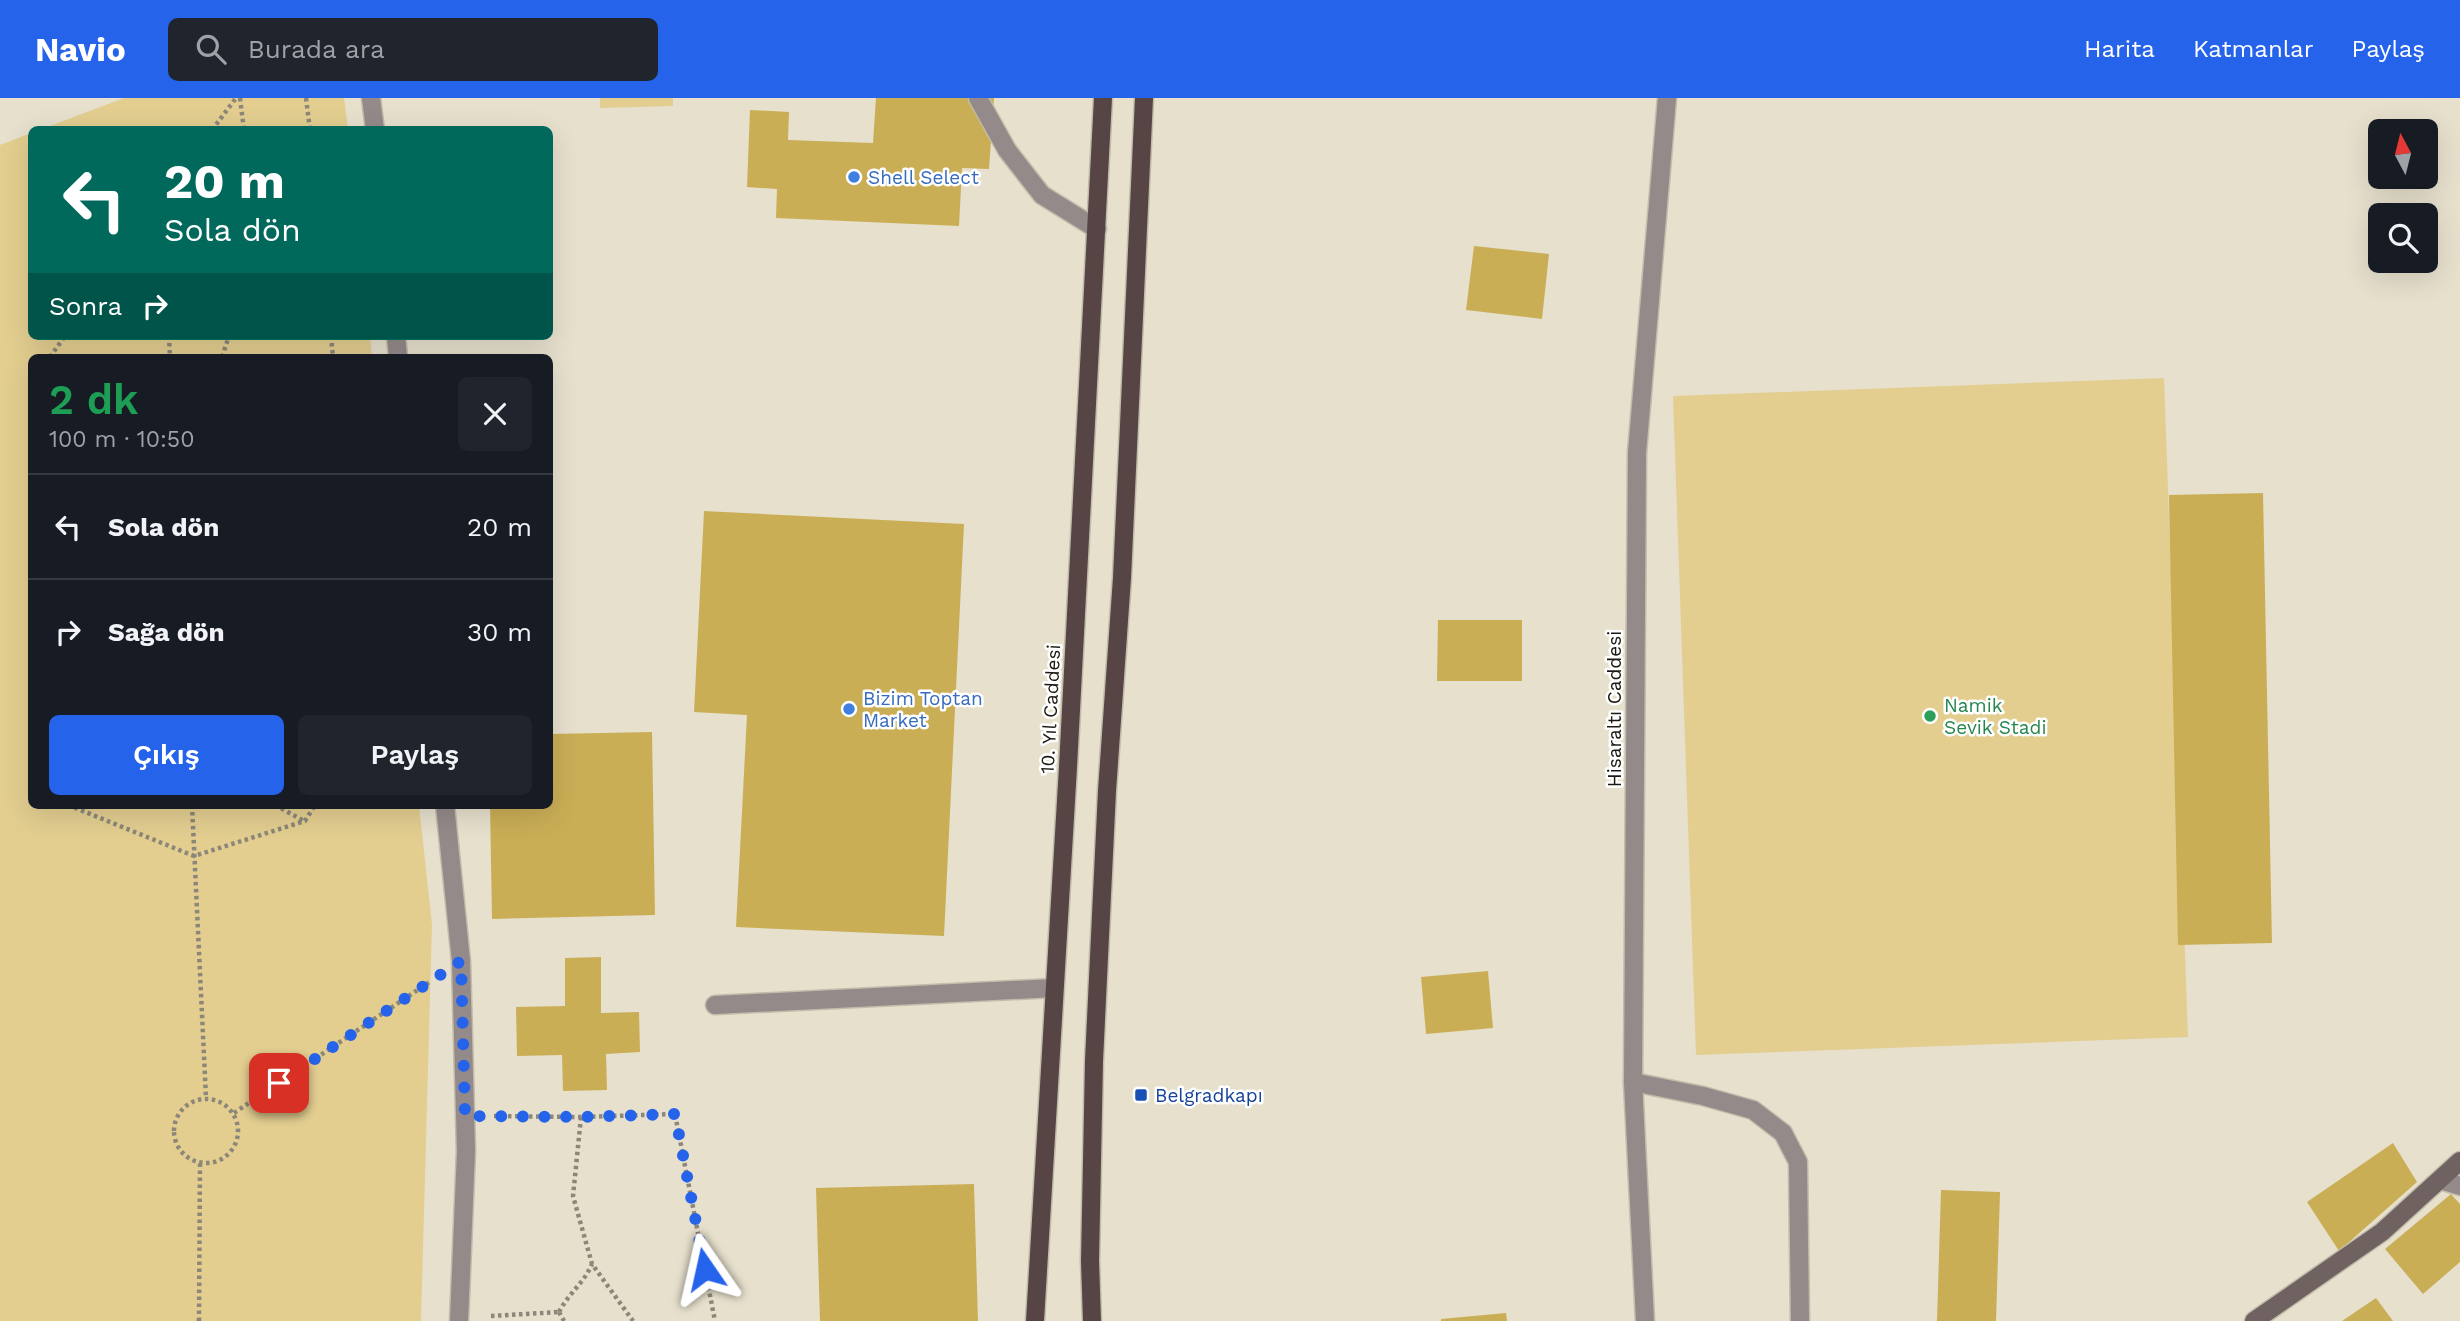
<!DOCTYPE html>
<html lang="tr">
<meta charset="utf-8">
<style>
body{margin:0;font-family:"Work Sans",sans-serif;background:#20242c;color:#f1f3f6;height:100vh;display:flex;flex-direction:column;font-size:26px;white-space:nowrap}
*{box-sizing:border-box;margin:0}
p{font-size:23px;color:#9ea1a6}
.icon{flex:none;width:38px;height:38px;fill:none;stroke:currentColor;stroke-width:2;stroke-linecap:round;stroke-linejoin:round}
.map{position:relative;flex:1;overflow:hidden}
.panel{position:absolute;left:28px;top:256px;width:525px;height:455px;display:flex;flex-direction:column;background:#171b24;border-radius:10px;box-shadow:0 7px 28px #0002}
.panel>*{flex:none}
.banner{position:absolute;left:28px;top:28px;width:525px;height:214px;border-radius:10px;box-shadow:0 7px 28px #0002;background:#00695c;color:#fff;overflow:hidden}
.needle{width:46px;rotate:353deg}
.fabs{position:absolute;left:2368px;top:21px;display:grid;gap:14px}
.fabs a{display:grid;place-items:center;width:70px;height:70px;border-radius:10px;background:#171b24;box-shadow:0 7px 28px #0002;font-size:35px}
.pin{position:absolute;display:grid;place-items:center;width:60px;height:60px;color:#fff;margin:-30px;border-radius:14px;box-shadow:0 4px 10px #0006}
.me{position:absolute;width:77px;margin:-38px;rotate:349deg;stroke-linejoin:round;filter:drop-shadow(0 0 5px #0008)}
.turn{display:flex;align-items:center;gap:24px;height:147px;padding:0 21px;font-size:32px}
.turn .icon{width:91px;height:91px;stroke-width:2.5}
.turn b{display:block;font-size:49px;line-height:60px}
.then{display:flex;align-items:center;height:66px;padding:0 21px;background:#0003;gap:14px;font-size:26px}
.round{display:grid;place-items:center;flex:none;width:74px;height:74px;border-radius:10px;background:#20242c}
.overview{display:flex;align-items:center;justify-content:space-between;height:119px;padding:0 21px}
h1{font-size:42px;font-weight:600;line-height:52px;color:#1e9e55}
.action{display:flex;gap:14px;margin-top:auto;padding:14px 21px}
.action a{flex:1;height:80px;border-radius:10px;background:#2563eb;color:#fff;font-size:28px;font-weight:600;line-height:80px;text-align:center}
.action a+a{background:#20242c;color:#f1f3f6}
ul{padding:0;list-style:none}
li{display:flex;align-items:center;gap:21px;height:105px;padding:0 21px;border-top:2px solid #363941}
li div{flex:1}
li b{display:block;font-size:26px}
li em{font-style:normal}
header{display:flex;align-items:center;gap:42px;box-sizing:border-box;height:98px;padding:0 35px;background:#2563eb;color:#fff}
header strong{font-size:33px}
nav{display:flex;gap:38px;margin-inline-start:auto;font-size:24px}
.search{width:490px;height:63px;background:#20242c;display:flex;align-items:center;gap:18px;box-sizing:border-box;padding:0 24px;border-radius:10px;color:#9ea1a6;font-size:26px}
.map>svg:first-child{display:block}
</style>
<header>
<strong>Navio</strong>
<div class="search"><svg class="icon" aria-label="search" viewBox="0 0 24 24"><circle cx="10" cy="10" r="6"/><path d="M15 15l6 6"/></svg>Burada ara</div>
<nav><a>Harita</a><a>Katmanlar</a><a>Paylaş</a></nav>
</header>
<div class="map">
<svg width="2460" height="1223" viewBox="0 0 2460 1223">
<rect width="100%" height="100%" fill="#e7e0cd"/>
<path fill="#e3ce90" d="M124,0H344L348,31H42Z
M600,0H673V8L600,10Z
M31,35L32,238H370L372,259H32V707H419L432,827L421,1223H0V47Z
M2164,280L2188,939L1696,957L1673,298Z"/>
<path fill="#caae56" d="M876,0H994L989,71L962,70L959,128L776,120L777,91L747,89L750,12L789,14L788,42L873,45Z
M1474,148L1549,156L1542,221L1466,212Z
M2263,395L2272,845L2178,847L2169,397Z
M704,413L964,426L944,838L736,829L747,617L694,614Z
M1438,522H1522V583H1437Z
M652,634L655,817L492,821L490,707H550V636Z
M601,859V915L639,914L640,954L606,956L607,992L563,993L562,957L517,958L516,909L565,908V860Z
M1488,873L1493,930L1426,936L1421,879Z
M2393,1045L2417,1084L2339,1153L2307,1104Z
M974,1086L978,1223H820L816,1090Z
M1941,1092L2000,1094L1996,1223H1937Z
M2451,1096L2460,1106V1164L2423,1196L2385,1151Z
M2376,1200L2393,1223H2342Z
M1506,1215L1507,1223H1441V1221Z"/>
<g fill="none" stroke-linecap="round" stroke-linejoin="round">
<defs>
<path id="lane" d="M978,0L1007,52L1042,97L1097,131
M715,907L1054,890
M1633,984L1703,998L1753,1012L1783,1035L1798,1064L1800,1223"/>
<path id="street" d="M371,0L375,32
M396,238L398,259
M445,707L461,863L466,1053L459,1223
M2440,1082L2460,1088
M1645,1223L1633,984L1637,355L1667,0"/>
<path id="secondary" d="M2254,1223L2382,1134L2460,1063"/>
<path id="primary" d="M1035,1223L1068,669L1103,0
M1092,1223L1090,1163L1094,963L1107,693L1122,480L1144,0"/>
</defs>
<use href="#lane" stroke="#c2bcab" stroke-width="21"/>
<use href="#street" stroke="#c2bcab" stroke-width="21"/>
<use href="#secondary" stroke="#c2bcab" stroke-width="21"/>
<use href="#primary" stroke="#c2bcab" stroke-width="21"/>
<path stroke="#8c8779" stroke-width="4.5" stroke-dasharray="3.5 3.5" stroke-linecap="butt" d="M240,0L244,32
M306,0L310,32
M212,32L236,0
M169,238L170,259
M331,238L333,259
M50,259L65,238
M222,259L229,238
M68,707L194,758L305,723L315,707
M192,707L206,1000
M275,707L304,723
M174 1033a32 32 0 1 1 64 0a32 32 0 1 1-64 0Z
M234,1015L431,883
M494,1018L581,1019L675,1016L715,1223
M581,1019L573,1098L592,1166L633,1223
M559,1214C568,1196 584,1185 592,1166
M559,1214L564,1223
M491,1218L559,1214
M199,1223L200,1064"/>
<use href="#lane" stroke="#948a89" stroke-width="18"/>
<use href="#street" stroke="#948a89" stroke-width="18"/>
<use href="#secondary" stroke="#706260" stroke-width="18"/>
<use href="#primary" stroke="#564544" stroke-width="18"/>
</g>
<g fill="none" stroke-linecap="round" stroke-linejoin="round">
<path stroke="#2563eb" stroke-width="12" stroke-dasharray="0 21.6" d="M279,985L461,863L465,1018L581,1019L675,1016L705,1171"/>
</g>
<g fill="#3f7fe0" stroke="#fff" stroke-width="2.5">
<circle cx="854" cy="79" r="7"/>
<circle cx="849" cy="611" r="7"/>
</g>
<circle fill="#2e9e5b" stroke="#fff" stroke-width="2.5" cx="1930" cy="618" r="7"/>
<rect fill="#1a4fb4" stroke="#fff" stroke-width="2.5" x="1134" y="990" width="14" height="14" rx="3.5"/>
<g text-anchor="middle" stroke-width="5" stroke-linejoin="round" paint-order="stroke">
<g font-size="19" fill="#366cbe" stroke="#fff" text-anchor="start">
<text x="868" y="86">Shell Select</text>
<text x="863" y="607">Bizim Toptan<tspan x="863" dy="22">Market</tspan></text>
</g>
<g font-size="19" fill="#27864d" stroke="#fff" text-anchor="start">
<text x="1944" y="614">Namik<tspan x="1944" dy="22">Sevik Stadi</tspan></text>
</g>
<g font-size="19" fill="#1b1912" stroke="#fff">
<text transform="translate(1050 611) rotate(-87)" y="7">10. Yıl Caddesi</text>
<text transform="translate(1614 611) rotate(-90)" y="7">Hisaraltı Caddesi</text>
</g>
<g font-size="19" fill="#164399" stroke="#fff" text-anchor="start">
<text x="1155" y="1004">Belgradkapı</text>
</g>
</g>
</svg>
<div class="fabs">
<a><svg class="needle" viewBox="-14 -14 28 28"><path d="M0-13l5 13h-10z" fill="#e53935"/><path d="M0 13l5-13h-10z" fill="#9ea1a6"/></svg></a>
<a><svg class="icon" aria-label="search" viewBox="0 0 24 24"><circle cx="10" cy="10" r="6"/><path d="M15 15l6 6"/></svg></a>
</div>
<div class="pin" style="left:279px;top:985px;background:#d93025"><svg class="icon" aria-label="arrive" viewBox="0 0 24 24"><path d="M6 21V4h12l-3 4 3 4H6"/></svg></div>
<svg class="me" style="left:705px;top:1171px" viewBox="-20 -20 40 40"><path d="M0-17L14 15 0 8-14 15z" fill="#2563eb" stroke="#fff" stroke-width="4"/></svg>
<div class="banner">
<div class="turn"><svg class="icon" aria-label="left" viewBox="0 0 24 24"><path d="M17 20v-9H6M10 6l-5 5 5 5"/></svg><div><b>20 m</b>Sola dön</div></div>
<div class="then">Sonra<svg class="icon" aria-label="right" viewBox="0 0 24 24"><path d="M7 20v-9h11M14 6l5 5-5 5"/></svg></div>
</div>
<section class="panel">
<div class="overview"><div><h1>2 dk</h1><p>100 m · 10:50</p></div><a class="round"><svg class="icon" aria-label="close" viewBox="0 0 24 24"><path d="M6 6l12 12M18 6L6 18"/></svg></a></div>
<ul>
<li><svg class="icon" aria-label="left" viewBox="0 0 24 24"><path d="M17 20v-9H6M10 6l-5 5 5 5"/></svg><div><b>Sola dön</b></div><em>20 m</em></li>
<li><svg class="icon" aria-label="right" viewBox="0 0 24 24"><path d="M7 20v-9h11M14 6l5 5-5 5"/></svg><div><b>Sağa dön</b></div><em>30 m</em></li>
</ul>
<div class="action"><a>Çıkış</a><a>Paylaş</a></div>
</section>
</div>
